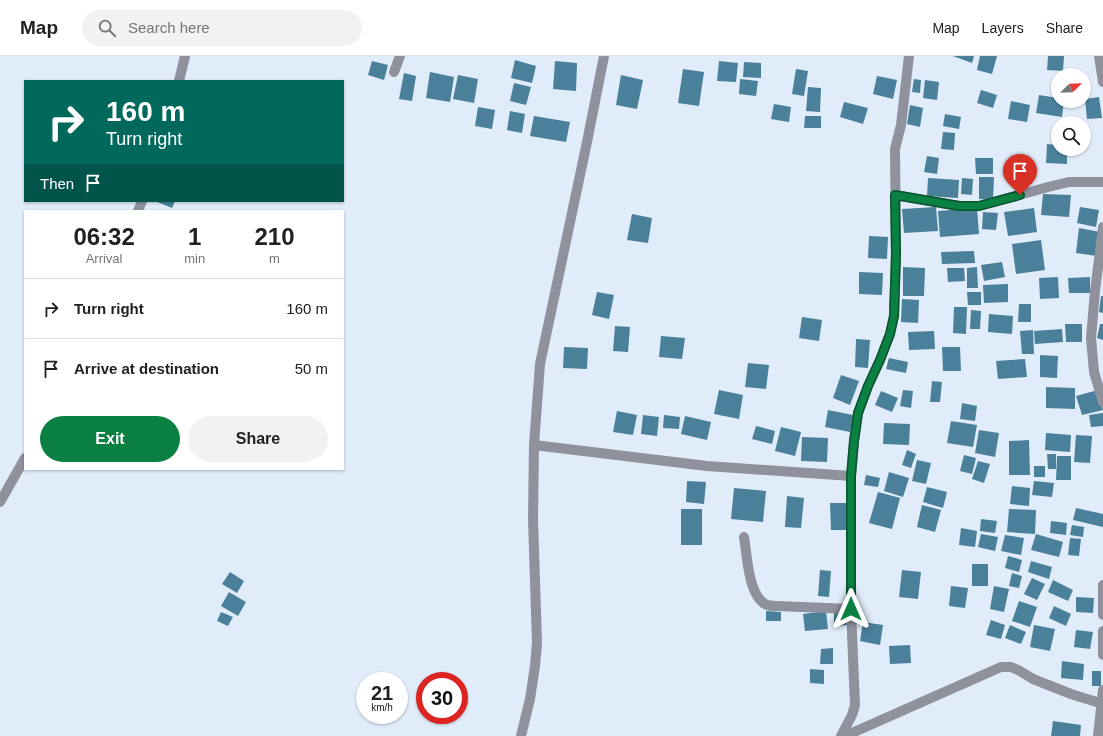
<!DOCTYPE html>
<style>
body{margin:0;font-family:Helvetica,sans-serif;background:#f2f2f2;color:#202124;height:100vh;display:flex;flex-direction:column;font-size:15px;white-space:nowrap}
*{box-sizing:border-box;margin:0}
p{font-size:13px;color:#757577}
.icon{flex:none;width:22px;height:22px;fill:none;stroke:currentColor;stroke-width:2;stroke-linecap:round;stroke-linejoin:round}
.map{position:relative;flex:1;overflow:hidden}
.sheet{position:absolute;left:24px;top:154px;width:320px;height:260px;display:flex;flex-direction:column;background:#fff;border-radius:0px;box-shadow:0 1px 3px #0004}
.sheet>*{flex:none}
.banner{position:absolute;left:24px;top:24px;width:320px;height:122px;border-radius:0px;box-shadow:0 1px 3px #0004;background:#00695c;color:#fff;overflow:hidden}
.needle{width:26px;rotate:67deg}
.buttons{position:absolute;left:1051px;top:12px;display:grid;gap:8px}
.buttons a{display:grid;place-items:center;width:40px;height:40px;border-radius:50%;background:#fff;box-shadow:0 1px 3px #0004;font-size:20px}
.speed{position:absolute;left:356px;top:616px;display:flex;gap:8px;font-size:20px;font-weight:700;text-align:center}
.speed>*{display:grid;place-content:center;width:52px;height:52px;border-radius:50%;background:#fff;box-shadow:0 1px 3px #0004;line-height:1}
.speed small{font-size:10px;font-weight:400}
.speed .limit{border:6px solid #d22;background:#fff;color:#111}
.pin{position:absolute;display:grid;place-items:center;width:34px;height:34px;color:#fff;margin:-41px -17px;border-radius:50% 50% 50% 0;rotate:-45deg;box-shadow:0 0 4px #0007}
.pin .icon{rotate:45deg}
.me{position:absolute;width:44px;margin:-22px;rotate:0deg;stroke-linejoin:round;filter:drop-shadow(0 0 3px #0008)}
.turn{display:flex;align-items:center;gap:14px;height:84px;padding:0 16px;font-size:18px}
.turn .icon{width:52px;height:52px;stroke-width:2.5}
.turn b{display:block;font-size:28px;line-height:34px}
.then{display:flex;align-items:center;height:38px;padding:0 16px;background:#0003;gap:8px;font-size:15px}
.eta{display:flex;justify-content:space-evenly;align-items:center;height:68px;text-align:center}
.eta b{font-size:24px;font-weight:700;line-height:28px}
.cta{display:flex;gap:8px;margin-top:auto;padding:8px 16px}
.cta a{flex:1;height:46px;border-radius:24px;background:#0b8043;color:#fff;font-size:16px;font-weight:700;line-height:46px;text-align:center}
.cta a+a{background:#f2f2f2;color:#202124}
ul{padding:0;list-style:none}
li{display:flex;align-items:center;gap:12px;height:60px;padding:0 16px;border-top:1px solid #e0e0e0}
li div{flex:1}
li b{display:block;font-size:15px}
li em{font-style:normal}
header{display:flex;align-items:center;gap:24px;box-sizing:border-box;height:56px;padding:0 20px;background:#fff;border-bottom:1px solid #e0e0e0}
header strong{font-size:19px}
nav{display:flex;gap:22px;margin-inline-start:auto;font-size:14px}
.search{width:280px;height:36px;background:#f2f2f2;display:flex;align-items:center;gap:10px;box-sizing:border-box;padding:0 14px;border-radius:22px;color:#757577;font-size:15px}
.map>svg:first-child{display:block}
</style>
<header>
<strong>Map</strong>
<div class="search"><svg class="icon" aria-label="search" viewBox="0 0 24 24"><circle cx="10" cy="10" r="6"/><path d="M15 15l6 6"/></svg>Search here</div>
<nav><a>Map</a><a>Layers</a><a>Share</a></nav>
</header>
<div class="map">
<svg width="1103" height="680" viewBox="0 0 1103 680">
<rect width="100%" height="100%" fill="#e0ecfa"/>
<path fill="#4a8099" d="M953,0H974L972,7Z
M980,0H997L992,18L977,14Z
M1048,0H1064L1063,15L1047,14Z
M515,4L536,10L532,27L511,22Z
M372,5L388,9L384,24L368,19Z
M555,5L577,7L576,35L553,33Z
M719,5L738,7L736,26L717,25Z
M744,6L761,7V22L743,21Z
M683,13L704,16L699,50L678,47Z
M796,13L808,15L804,40L792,38Z
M430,16L454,21L450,46L426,42Z
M404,17L416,20L412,45L399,43Z
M458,19L478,23L474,47L453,43Z
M621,19L643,24L637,53L616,49Z
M877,20L897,24L893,43L873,38Z
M740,23L758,25L756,40L739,38Z
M914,23L921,24L920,37L912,36Z
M925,24L939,26L937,44L923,42Z
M514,27L531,31L526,49L510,45Z
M808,31L821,32L820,56L806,55Z
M981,34L997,39L993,52L977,47Z
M1039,39L1058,42V45H1064L1062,61L1036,57Z
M1099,41L1102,62L1087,63L1085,43Z
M1011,45L1030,49L1027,66L1008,63Z
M844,46L868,52L863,68L840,61Z
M774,48L791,51L789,66L771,63Z
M910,49L923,52L920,71L907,68Z
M478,51L495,54L492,73L475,70Z
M510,55L525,58L522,77L507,74Z
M945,58L961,61L959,73L943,70Z
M534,60L570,66L566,86L530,80Z
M805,60H821V72H804Z
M943,76L955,77L954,94L941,93Z
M1047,88L1058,89V93H1067V108L1046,107Z
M927,100L939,102L937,118L924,116Z
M975,102H993V118H976Z
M979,121H994L993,144L979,143Z
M928,122L959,124L958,142L927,140Z
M962,122L973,123L972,139L961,138Z
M1043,138L1071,139L1069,161L1041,159Z
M155,145H175L172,152Z
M936,151L938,175L904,177L902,153Z
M1080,151L1099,154L1096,171L1077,167Z
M977,152L979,178L940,181L938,155Z
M1034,152L1037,176L1008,180L1004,156Z
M983,156L998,157L996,174L982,173Z
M632,158L652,162L648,187L627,184Z
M1079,172L1100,176L1097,200L1076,197Z
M869,180L888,181L887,203L868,202Z
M1041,184L1045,214L1016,218L1012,188Z
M974,195L975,207L942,208L941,196Z
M1002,206L1005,221L984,225L981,209Z
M903,211L925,212L924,240H903Z
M977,211L978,232H967V212Z
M947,212H964L965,225L948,226Z
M859,216L883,217L882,239L859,238Z
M1058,221L1059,242L1040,243L1039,222Z
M1090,221V237H1069L1068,222Z
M1008,228V246L984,247L983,229Z
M597,236L614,239L609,263L592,259Z
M967,236H981V249H968Z
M1101,240H1103V257L1099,256Z
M902,243L919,244L918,267L901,266Z
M1019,248H1031V266H1018Z
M954,251H967L966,278L953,277Z
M971,254L981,255L980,273H970Z
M989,258L1013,260L1012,278L988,276Z
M802,261L822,264L819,285L799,282Z
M1065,268H1082V286H1066Z
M1100,268H1103V284L1097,282Z
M615,270L630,271L628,296L613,295Z
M1062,273L1063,286L1035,288L1034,275Z
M1033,274L1034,298H1022L1020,275Z
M934,275L935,293L909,294L908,276Z
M661,280L685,282L682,303L659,301Z
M856,283L870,284L868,312L855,311Z
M564,291L588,292L587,313L563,312Z
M942,291H960L961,315H943Z
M1040,299L1058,300L1057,322L1040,321Z
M889,302L908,306L906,317L886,313Z
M1025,303L1027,321L998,323L996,305Z
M748,307L769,309L766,333L745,331Z
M841,319L859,325L850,349L833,342Z
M932,325L942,326L940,346H930Z
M1046,331L1075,332V353L1046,352Z
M719,334L743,339L739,363L714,358Z
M903,334L913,335L911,352L900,350Z
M1098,334L1103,354L1082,359L1076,340Z
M881,335L898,342L892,356L875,349Z
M962,347L977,350L975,365L960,363Z
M828,354L853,359L850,376L825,371Z
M617,355L637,359L633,379L613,376Z
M1103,357V370L1091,371L1089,359Z
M643,359L659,361L657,380L641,378Z
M664,359L680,361L679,373L663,372Z
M685,360L711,366L707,384L681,378Z
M951,365L977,369L973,391L947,387Z
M884,367L910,368L909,389L883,388Z
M756,370L775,375L772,388L752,383Z
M781,371L801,376L795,400L775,395Z
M979,374L999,377L995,401L975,397Z
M1046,377L1071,379L1070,396L1045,394Z
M1076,379L1092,380L1090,407L1074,406Z
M802,381L828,382L827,406L801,405Z
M1029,384L1030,419H1009V385Z
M907,394L916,398L911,412L902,409Z
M1047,398H1056V413H1048Z
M964,399L976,402L972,418L960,415Z
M1057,400H1071V424H1056Z
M917,404L931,407L926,428L912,425Z
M978,405L990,408L984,427L972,423Z
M1034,410H1045V421H1034Z
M889,416L909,422L903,441L884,435Z
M866,419L880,422L878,431L864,429Z
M687,425L706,426L704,448L686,446Z
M1034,425L1054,427L1052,441L1032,439Z
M1012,430L1030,432L1029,450L1010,448Z
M927,431L947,436L943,452L923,446Z
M734,432L766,435L763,466L731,463Z
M878,436L900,442L892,473L869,467Z
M787,440L804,442L801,472L785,471Z
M830,447H847L848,474H831Z
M922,449L941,454L935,476L917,471Z
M1076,452L1103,458V471L1073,464Z
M681,453H702V489H681Z
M1009,453L1036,454L1035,478L1007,476Z
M981,463L997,465L995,477L980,475Z
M1051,465L1067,467L1066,479L1050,477Z
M1072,469L1084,471L1083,481L1070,479Z
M961,472L977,475L975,491L959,489Z
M981,478L998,481L995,495L978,491Z
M1036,478L1063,486L1059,501L1031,494Z
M1005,479L1024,482L1021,499L1001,495Z
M1070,482L1081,483L1079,500L1068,499Z
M1008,500L1022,504L1019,516L1005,512Z
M1031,505L1052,511L1049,523L1028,516Z
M972,508H988V530H972Z
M820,514L831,515L829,541L818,540Z
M902,514L921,516L918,543L899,541Z
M230,516L244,525L237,537L222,528Z
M1012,517L1022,520L1019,532L1009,530Z
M1032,522L1045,528L1037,544L1024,538Z
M1053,524L1073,534L1068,545L1048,536Z
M951,530L968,532L965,552L949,550Z
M994,530L1009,533L1004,556L990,553Z
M229,536L246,546L238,560L221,550Z
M1076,541L1094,542L1093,557L1076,556Z
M1019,545L1037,551L1030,571L1012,565Z
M1054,550L1071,558L1066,570L1049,562Z
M766,555L781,556V565H766Z
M826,555L828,573L805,575L803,558Z
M834,555H849V569L834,570Z
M221,556L233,561L228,570L217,565Z
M991,564L1005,569L1001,583L986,579Z
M863,566L883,569L880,589L860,585Z
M1010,569L1026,576L1021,588L1005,582Z
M1034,569L1055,573L1050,595L1030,591Z
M1076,574L1093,576L1090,593L1074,591Z
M910,589L911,607L890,608L889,590Z
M833,592V608H820L821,593Z
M1062,605L1084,608L1083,624L1061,622Z
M810,613L824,614V628L810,627Z
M1092,615H1101V630H1092Z
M1053,665L1081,669L1080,680H1051Z"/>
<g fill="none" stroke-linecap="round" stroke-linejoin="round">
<path stroke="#8f919d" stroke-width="10" d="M1099,0L1103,26
M394,16L400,0
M179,25L185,0
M895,139L959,150H979L1048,131L1069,126H1103
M138,155L142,145
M1103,171L1095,235L1091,282L1094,316L1103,346
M534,389L707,410L851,420
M0,446L25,402
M744,481C747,498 748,538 765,548C768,550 774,550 777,550L851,553
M1103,529V559
M1103,575V599
M521,680L530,643L535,610L537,587L533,463L534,389L540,308L587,86L604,0
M841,680L852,659L855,649L851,553V420L854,385L858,357L868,330L880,304L890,278L894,260L896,197L895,93L901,69L909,0
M845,680L1001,611H1011L1020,615L1033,623L1071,638L1103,648
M1098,680L1103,634"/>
</g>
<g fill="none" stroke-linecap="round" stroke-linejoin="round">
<defs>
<path id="route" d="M851,553V420L854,385L858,357L868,330L880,304L890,278L894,260L896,198L895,139L959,150H979L1020,139"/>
</defs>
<use href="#route" stroke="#07532c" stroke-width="10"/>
<use href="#route" stroke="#0b8043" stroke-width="7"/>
</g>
</svg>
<div class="buttons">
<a><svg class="needle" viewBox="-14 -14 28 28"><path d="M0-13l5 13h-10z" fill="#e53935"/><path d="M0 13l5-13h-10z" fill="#757577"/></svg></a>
<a><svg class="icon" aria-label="search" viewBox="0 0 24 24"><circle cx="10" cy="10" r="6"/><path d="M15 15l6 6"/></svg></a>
</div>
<div class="speed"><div>21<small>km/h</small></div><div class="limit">30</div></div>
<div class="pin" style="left:1020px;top:139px;background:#d93025"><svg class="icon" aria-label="arrive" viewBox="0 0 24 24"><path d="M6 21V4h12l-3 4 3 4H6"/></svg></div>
<svg class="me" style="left:851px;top:553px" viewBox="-20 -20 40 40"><path d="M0-17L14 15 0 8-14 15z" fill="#0b8043" stroke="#fff" stroke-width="4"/></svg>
<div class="banner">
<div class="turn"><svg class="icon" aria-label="right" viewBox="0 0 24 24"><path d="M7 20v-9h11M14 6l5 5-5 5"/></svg><div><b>160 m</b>Turn right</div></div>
<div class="then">Then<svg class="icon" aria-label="arrive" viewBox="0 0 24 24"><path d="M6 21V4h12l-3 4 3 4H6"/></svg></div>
</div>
<section class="sheet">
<div class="eta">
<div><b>06:32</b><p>Arrival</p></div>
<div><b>1</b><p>min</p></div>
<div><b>210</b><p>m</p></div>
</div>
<ul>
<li><svg class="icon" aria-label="right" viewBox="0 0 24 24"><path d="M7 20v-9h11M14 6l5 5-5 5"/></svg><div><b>Turn right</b></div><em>160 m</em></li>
<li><svg class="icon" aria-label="arrive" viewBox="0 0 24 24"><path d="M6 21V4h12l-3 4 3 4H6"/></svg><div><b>Arrive at destination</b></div><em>50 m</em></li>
</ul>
<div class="cta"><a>Exit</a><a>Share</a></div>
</section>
</div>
